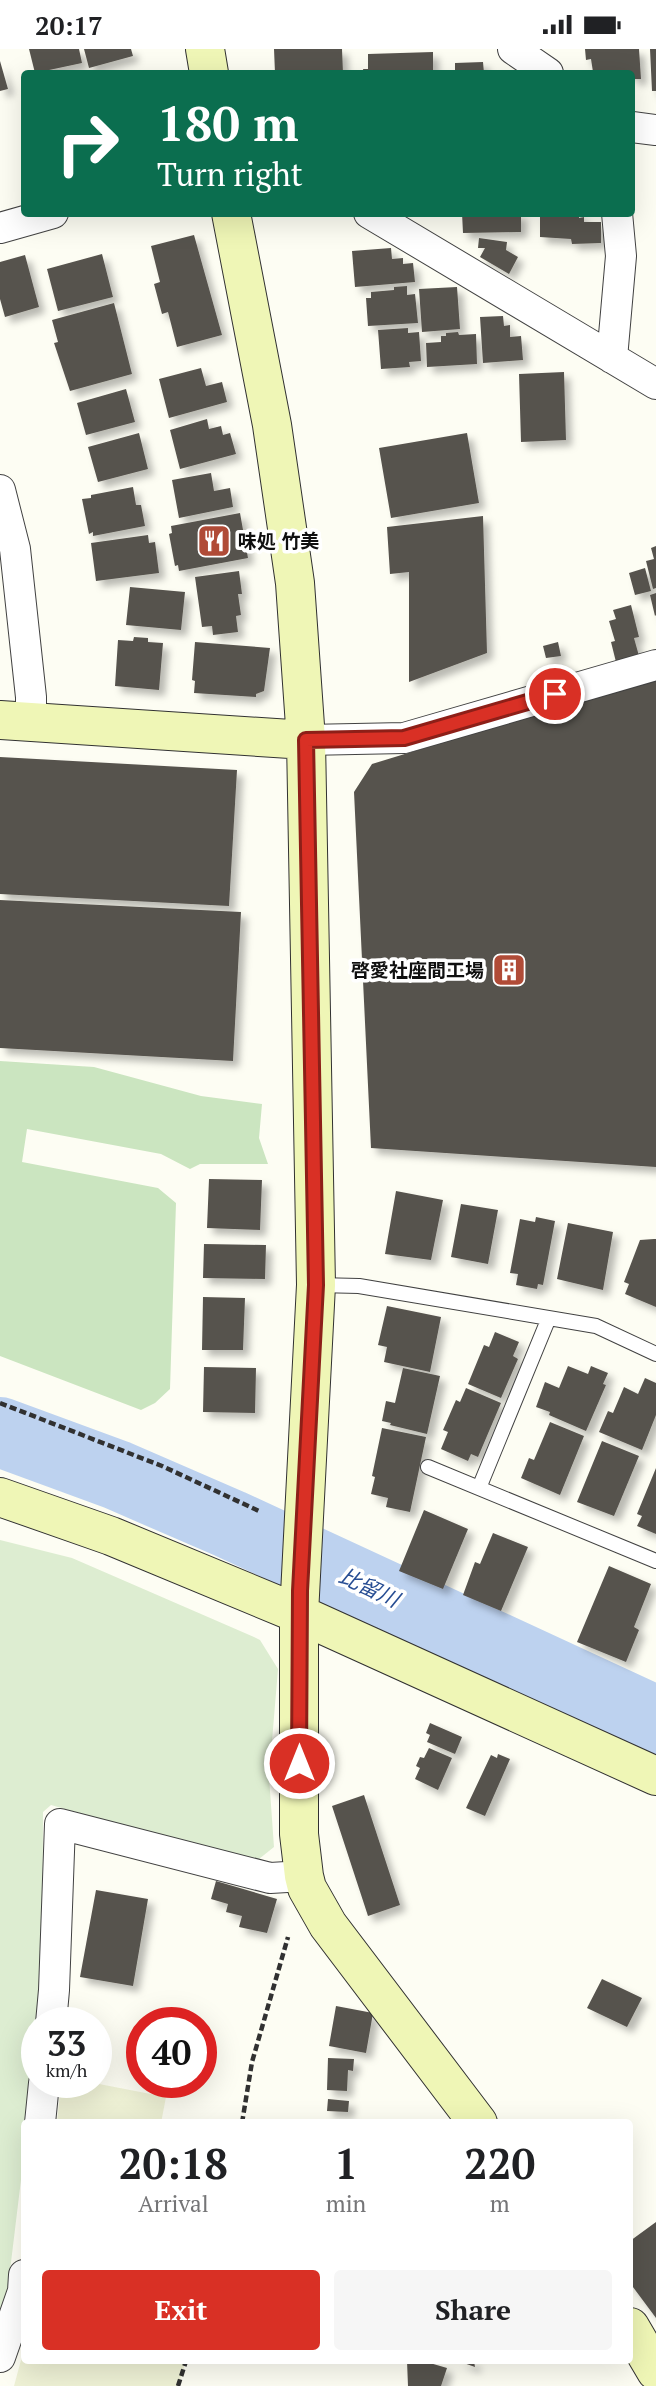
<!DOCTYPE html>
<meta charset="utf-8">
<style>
body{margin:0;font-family:"PT Serif","Noto Sans JP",serif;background:#f6f6f6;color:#202124;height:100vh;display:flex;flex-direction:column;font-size:26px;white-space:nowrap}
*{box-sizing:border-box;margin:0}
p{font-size:23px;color:#757577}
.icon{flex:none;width:38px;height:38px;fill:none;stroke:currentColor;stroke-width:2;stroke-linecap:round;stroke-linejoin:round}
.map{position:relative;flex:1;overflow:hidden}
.panel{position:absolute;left:21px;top:2070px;width:612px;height:245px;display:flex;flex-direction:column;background:#fff;border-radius:7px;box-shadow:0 7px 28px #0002}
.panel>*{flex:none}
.guide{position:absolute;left:21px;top:21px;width:614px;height:147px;border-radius:7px;box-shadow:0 7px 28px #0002;background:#0b6e4f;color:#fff;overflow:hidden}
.speed{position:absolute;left:21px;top:1958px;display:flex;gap:14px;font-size:35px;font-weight:700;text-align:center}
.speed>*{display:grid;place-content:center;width:91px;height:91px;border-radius:50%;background:#fff;box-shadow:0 7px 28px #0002;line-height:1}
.speed small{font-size:18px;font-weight:400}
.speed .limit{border:10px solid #d22;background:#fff;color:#111}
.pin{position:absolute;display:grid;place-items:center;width:60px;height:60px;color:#fff;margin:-30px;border:4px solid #fff;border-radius:50%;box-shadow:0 2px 7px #0007}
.me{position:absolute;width:77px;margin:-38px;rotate:0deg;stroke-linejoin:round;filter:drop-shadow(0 0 5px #0008)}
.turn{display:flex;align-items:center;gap:24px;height:147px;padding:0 21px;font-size:32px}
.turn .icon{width:91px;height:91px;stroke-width:2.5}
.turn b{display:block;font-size:49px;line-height:60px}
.eta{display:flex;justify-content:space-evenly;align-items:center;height:119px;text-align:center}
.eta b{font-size:42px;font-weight:700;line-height:49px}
.cta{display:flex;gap:14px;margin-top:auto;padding:14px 21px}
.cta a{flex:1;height:80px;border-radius:7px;background:#d93025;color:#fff;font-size:28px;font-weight:700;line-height:80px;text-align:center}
.cta a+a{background:#f6f6f6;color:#202124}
.status{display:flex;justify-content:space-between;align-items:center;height:49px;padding:0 35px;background:#fff;direction:ltr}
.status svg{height:19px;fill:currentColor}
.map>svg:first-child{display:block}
</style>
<div class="status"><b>20:17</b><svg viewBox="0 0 49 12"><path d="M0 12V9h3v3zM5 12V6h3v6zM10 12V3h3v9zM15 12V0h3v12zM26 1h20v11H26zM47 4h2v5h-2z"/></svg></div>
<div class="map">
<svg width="656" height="2337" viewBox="0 0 656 2337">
<defs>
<filter id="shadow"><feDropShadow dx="6" dy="6" stdDeviation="3.5" flood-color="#0004"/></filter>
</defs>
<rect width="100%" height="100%" fill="#fdfdf3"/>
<path fill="#eef1d5" d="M61,2034H94L166,2048L161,2074H57Z
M24,2300V2312H186L178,2337H14Z"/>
<path fill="#cbe5c0" d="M0,1012L94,1018L201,1047L262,1055L259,1089L268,1115H200L190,1120L161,1105L27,1080L22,1113L158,1139L176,1154L170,1340L155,1354L141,1361L0,1307Z"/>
<path fill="#ddedd1" d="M0,1491L72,1509L254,1588L260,1591L278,1620L269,1728L274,1798L254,1814L51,1756L43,1763L42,1968L37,1974V2009L29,2074H24V2106L8,2238L0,2262Z"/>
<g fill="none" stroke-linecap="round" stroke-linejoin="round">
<path stroke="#bdd2ef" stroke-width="70" d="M0,1383L117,1426L230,1475L656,1672"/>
</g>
<path fill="#57534d" filter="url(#shadow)" d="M29,0H79L82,14L35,24Z
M84,0H131L133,7L89,19Z
M274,0H342L343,24H275Z
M585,0H639L641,30H632V24L593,23L591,10L586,11Z
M650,0H656V42H652Z
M433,3V24H364L363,20H368V5Z
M0,12L8,40L0,42Z
M483,13L484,24H455V14Z
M462,164H521V183L463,184Z
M540,164H579V169L584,168V173H601V194L572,195L571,190L540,188Z
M194,186L222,286L177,298L168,263L162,265L154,235L160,233L151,197Z
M479,189L507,193L506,201L518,208L509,225L480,208L485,199H478Z
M391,199L392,210L403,209V215L413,214L415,233L355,238L352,202Z
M102,205L113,248L58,262L47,220Z
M25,206L39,258L5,268L0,250V213Z
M407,237V246L415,245L418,274L368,277L366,249H371V243L394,241V238Z
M457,238L460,280L422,283L419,240Z
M114,254L132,325L70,342L54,294L58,293L52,271Z
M503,267L504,277L510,276V288L521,287L523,311L483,314L480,268Z
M408,279V284L419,283L421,312L409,313L410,318L381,320L378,281Z
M458,283L459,286L476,285L477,315L427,318L426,294L441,293V287H446V284Z
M201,319L206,337L222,333L227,353L169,369L159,330Z
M564,323L566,391L521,393L519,325Z
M126,340L135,373L86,386L77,354Z
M207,370L209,380L221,377L223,386L230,384L236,405L180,420L170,381Z
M139,384L148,420L98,433L88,398Z
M467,384L479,454L391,469L379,399Z
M211,424L214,442L230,439L233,458L179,469L172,431Z
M133,438L136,456H141L145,477L93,487V483L89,485L82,450L91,449V446Z
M240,464L248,509L179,522L178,516L175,517L169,485L172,484L171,477Z
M483,467L487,604L409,633V523L390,525L387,478Z
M148,486L149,494L155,493L159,524L96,532L91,494Z
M656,497V539L653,540L646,512L654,510L651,499Z
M645,519L651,542L635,546L629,524Z
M239,522L242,545H238L241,566L236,567L238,583L213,586L212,577L202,578L195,528Z
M130,538L185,543L181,581L126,576Z
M656,544V566L655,567L650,546Z
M631,556L639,588L634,589L639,607L616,613L611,593L615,592L609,572L616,570L613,561Z
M134,588L148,589V593L163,594L159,641L115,637L118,591L133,592Z
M195,593L270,599L264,642L256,645V648L194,644L195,632L192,631Z
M558,593L561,607L546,609L543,597Z
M656,628V1118L371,1099L354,743L372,715Z
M0,708L237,721L229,857L0,845Z
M0,851L241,863L233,1012L0,999Z
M209,1130L262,1131L260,1181L207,1179Z
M396,1142L443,1151L431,1211L385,1205Z
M461,1155L498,1161L488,1215L451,1208Z
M536,1168L555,1172L543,1236L538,1235L537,1240L516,1236L518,1225L510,1224L520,1170L535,1173Z
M568,1174L613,1183L603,1241L557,1230Z
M654,1190H656V1258L625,1245L629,1235L624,1233L640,1191Z
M204,1195L266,1196L265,1230L203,1229Z
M203,1248L245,1249L243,1301H202Z
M387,1257L441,1268L430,1323L384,1313L387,1298L378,1296Z
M495,1283L519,1293L513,1307L518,1310L501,1349L468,1335L484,1296L489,1298Z
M568,1317L588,1325L591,1317L608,1324L603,1335L606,1336L586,1382L549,1366L550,1363L536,1358L545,1333L559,1339Z
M204,1318L256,1319L255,1364L203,1363Z
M403,1319L440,1327L427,1385L390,1376L391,1374L382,1372L386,1352L395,1354Z
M645,1329L656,1334V1366L642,1401L599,1383L608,1362L613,1364L624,1338L638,1345Z
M466,1339L501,1354L478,1408L471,1405L468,1412L441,1400L448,1383L443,1381L456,1351L460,1353Z
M550,1373L584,1387L560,1446L521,1429L529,1409L534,1411Z
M382,1379L426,1388L410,1463L386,1458L388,1449L371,1445L375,1428L372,1427Z
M602,1392L639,1407L614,1467L577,1453Z
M656,1419V1485L637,1477L642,1467L637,1465Z
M424,1461L468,1480L443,1540L399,1522Z
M493,1484L528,1498L501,1562L463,1546L475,1513L480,1515Z
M609,1517L651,1535L634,1578L639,1581L626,1613L577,1593Z
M430,1674L462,1688L455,1705L427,1693L430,1686L426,1684Z
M429,1699L452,1709L438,1741L415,1730L420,1719L416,1717L420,1708L424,1709Z
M498,1705L510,1710L485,1767L466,1759L491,1706L497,1709Z
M364,1746L400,1856L368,1867L332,1757Z
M216,1832L277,1850L267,1884L239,1878L242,1867L226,1863L228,1855L211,1850Z
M96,1841L148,1850L133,1937L80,1928Z
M602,1930L642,1949L627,1978L587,1959Z
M336,1957L373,1964L366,2004L329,1997Z
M328,2009L354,2010L353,2022L348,2021L347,2042L327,2041Z
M328,2050L349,2052L348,2063L327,2062Z
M656,2173V2269L630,2234V2192Z
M407,2312H423L447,2319L441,2337H408Z
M458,2312H474L475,2318Z"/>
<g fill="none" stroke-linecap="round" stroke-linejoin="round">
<defs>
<path id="lane" d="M317,1236L359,1237L596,1277L656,1305
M428,1418L656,1512
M479,1439L548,1271"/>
<path id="street" d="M513,0L548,24
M632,78L656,81
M369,164L656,335
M0,179L53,164
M612,309L621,207L617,164
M0,441L15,500L31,648V674
M306,691L404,689L656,616
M51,1974L54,1941L60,1775L270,1829L304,1827
M40,2074L44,2034
M0,2308L23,2242L24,2226"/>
<path id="secondary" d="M205,0L209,24
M231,164L272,376L295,534L306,691L316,1236L299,1565V1785L304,1827L307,1839L328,1876L478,2074
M0,671L306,691
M0,1448L111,1487L299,1565L656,1727
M630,2278L656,2322"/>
</defs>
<use href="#lane" stroke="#424242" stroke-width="16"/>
<use href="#street" stroke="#424242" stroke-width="32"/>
<use href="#secondary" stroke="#313131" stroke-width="40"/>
<path stroke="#313131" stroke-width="4.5" stroke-dasharray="7 3.5" stroke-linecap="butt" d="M0,1354L162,1417L259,1462
M242,2074L252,2013L288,1888
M178,2337L186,2312"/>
<use href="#lane" stroke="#fff" stroke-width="14"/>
<use href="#street" stroke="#fff" stroke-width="30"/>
<use href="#secondary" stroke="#eff6b6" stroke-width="38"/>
</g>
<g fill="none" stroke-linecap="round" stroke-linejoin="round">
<defs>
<path id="route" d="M299,1714L300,1542L316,1236L306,691L404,689L555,645"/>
</defs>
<use href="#route" stroke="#8d1f18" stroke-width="18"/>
<use href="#route" stroke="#d93025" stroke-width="12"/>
</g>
<defs>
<symbol id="restaurant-square" viewBox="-11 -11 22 22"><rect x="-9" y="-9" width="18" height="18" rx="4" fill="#b04b37" stroke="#fff"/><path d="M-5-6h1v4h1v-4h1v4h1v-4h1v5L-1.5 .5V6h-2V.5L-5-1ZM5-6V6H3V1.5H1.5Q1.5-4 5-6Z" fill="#fff"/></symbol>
<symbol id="building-square" viewBox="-11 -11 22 22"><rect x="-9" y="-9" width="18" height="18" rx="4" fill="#b04b37" stroke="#fff"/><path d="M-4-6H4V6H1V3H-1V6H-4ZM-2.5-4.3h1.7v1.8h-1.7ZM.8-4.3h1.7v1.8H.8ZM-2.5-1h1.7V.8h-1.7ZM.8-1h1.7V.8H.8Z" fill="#fff"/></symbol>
</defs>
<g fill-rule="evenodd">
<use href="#restaurant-square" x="195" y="473" width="38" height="38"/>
<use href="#building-square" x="490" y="902" width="38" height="38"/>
</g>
<g text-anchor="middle" stroke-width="7" stroke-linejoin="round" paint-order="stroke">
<g font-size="19" font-weight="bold" fill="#0f0f0f" stroke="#fff" text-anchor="start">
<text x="238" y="499">味処 竹美</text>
<text x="484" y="928" text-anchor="end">啓愛社座間工場</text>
</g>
<g font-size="21" font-style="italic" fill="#274d93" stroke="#fff">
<text transform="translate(369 1539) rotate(25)" y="7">比留川</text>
</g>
</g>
</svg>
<div class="speed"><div>33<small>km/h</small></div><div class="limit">40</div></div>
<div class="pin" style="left:555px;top:645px;background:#d93025"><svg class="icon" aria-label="arrive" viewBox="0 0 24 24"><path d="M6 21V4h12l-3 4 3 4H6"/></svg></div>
<svg class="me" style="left:299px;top:1714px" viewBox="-20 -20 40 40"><circle r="17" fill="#d93025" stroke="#fff" stroke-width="3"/><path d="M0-11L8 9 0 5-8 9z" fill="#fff"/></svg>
<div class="guide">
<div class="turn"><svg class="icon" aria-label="right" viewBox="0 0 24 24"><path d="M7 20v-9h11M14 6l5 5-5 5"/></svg><div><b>180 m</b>Turn right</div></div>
</div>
<section class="panel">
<div class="eta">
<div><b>20:18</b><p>Arrival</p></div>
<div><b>1</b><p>min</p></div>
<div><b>220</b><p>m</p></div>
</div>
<div class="cta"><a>Exit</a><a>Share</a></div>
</section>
</div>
